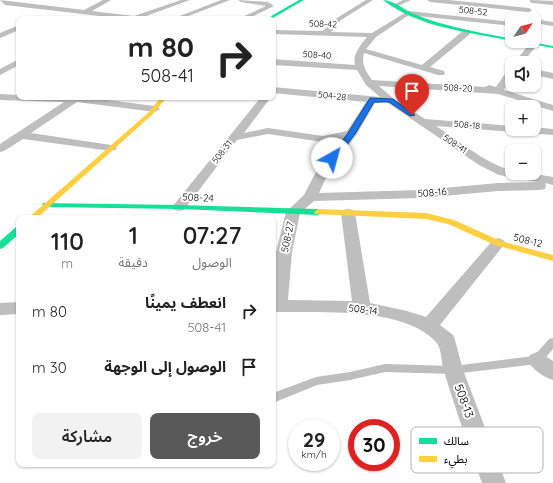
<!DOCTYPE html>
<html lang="ar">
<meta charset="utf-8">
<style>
body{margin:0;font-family:Quicksand,"Noto Sans Arabic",sans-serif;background:#f2f2f2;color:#222;direction:rtl;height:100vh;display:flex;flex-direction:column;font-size:15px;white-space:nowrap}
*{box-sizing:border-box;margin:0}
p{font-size:13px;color:#767676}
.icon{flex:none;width:22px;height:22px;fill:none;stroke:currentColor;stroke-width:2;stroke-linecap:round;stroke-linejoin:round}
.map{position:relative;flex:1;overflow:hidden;direction:ltr}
.details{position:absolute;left:16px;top:215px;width:260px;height:252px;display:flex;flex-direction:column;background:#fff;border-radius:8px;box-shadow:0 1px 3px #0004;direction:rtl}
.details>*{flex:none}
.hud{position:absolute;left:16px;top:16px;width:260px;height:84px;border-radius:8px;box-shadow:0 1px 3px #0004;direction:rtl;background:#fff;color:#222;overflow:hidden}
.needle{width:26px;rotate:55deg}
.buttons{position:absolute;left:505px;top:12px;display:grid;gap:8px}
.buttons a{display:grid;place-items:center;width:36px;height:36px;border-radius:8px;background:#fff;box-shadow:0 1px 3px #0004;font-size:20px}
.speed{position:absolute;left:288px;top:419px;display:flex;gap:8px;font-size:20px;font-weight:700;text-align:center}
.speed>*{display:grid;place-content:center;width:52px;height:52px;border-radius:50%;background:#fff;box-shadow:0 1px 3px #0004;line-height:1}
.speed small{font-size:10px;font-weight:400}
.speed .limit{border:6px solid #d22;background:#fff;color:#111}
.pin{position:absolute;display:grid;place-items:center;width:34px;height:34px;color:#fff;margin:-41px -17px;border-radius:50% 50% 50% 0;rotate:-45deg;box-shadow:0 0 4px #0007}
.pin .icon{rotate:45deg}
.me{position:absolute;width:44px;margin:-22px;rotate:38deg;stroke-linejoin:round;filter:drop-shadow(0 0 3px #0008)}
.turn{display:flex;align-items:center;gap:14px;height:84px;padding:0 16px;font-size:18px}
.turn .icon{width:52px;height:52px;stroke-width:2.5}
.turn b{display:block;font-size:28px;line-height:34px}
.eta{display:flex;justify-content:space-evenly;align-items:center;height:68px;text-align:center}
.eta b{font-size:24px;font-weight:600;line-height:28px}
.primary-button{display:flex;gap:8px;margin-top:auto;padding:8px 16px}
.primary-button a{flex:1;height:46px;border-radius:8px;background:#595959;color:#fff;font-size:16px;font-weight:600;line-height:46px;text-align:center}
.primary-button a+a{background:#f2f2f2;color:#222}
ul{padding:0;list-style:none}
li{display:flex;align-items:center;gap:12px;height:56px;padding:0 16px}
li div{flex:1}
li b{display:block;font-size:15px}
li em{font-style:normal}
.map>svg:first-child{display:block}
</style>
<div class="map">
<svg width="553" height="483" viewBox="0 0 553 483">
<rect width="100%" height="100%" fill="#fff"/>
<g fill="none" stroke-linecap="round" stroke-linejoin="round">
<path fill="#bebebe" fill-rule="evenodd" d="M553,338V349L541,363L537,364L453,374L385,372L350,380L317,385L273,403V393L316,377L350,372L385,364L453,366L534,356L549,339Z"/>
<path fill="#bebebe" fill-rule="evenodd" d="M0,0L84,10L103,0H111L92,11L134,16L181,0H190L138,19H125L5,5Z
M221,0H230L181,19H172Z
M238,0L268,2L274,6L247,19H238L266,6L241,2Z
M366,0H373L341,20L331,32L372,33L408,11L512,22V26L409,15L376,37L366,49L422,65L464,30H470V34L430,67L444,71L445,73L444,75H438L364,53C361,65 366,71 372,80L485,87L489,85L496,87L509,68L512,67V77L504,90L553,105V111L498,94L379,86L394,99L425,119L512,126V129H534V127L553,129V135L436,126C456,139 489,166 512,170V173H530L553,177V185L545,183L546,186L545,189L540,190L498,191L421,198L314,201L300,213L292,252L288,300L352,301L341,213L343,210L348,209L353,210L355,213L370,303L407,311L426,317L493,240L498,238L503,240L506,243L503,246L440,325L453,335L455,340L463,370L506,483H482C469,446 455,409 444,371C441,363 442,348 436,342C403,306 318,313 273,312V282L276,252L286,212L304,195L317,170L341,139L323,142L268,134L237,140L184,210L179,211L174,210L172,207L261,97H271L244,133L268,128L323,136L347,131L366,102L273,93V87L380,97L366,85L357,70L273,65V59L355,65C352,54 361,45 367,37L273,34V30L323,31L337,18ZM385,101L479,165L499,175L538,182L498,183L421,190L319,193L329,171L357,134L375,103H380Z
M403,0H411L398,6L393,5Z
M427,0H448L529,8L532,10L529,12L430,2Z
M530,0L553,1V5L532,3L530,2Z
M534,19L553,22V26L534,23Z
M19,25V30L0,38V33Z
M531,42H534L538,44L522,63H514Z
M19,59V65L0,75V69Z
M534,69L553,73V79L534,75Z
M0,94L19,95V97H83L155,106L160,109L155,112L77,102L31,133L111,145L115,146L117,148L115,150L111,151L23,139L4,151L0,152V144L64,102L0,100Z
M19,302V314L0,315V303Z
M537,352L544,355L553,361V380C543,377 532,369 527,360L530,355Z"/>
<path fill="#16e098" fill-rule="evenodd" d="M299,0H304L271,19H266Z
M383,0C394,0 404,10 414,14C445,27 479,32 512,39V41H513H512C469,32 419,28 383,0Z
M516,41H526L553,46V48Z
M43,203L179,205L318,209L322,212L318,215L179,209L46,207L42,205Z
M19,226V234L3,248L0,249V241L16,227Z"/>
<path fill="#ffcf43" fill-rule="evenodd" d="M161,97H167L153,114L37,218H28L149,112Z
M318,209L426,213L454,220L501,241L553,255V261L495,245L448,224L426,219L315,214L314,212Z"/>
</g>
<path fill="#1a73e8" stroke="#114b97" d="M370,98L393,99L415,115L410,116L389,102H374L355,134L335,160H330L329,158L348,133Z"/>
<g text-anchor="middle" stroke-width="4" stroke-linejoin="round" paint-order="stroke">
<g font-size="9" fill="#000" stroke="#fff">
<text transform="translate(473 11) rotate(6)" y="3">508-52</text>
<text transform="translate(323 24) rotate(2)" y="3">508-42</text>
<text transform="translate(317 55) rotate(4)" y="3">508-40</text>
<text transform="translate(458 88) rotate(3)" y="3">508-20</text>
<text transform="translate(332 96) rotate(6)" y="3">504-28</text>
<text transform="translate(467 125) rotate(5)" y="3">508-18</text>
<text transform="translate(455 144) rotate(34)" y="3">508-41</text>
<text transform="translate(222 152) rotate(-52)" y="3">508-31</text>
</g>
<g font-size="10" fill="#000" stroke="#fff">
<text transform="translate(432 192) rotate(-4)" y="4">508-16</text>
<text transform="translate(198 197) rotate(3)" y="4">508-24</text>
<text transform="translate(287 237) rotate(-78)" y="4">508-27</text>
<text transform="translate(528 240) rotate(14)" y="4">508-12</text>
<text transform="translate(363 309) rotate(7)" y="4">508-14</text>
</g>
<g font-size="12" fill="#000" stroke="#fff">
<text transform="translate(464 401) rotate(70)" y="4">508-13</text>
</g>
</g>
<rect x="411" y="427" width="132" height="46" rx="6" fill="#fff" stroke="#b2b2b2" stroke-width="1"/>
<rect x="419" y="438" width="18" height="6" fill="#16e098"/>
<rect x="419" y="456" width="18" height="6" fill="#ffcf43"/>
<g font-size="11" fill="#000">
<text x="444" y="445">سالك</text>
<text x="444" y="463">بطيء</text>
</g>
</svg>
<div class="buttons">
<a><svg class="needle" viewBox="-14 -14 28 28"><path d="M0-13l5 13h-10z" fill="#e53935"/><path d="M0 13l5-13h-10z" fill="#767676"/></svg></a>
<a><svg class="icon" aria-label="sound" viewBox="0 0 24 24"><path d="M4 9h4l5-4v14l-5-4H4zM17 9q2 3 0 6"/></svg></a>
<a>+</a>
<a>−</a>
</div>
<div class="speed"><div>29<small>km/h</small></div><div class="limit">30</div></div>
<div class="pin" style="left:412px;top:115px;background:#d93025"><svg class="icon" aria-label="arrive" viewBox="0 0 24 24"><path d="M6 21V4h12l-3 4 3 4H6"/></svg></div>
<svg class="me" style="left:332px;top:158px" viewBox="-20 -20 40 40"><circle r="19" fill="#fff"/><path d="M0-13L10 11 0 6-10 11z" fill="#1a73e8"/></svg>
<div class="hud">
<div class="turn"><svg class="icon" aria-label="right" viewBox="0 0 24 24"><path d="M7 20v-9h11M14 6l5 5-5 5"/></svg><div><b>80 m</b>508-41</div></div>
</div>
<section class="details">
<div class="eta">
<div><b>07:27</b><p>الوصول</p></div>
<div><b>1</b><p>دقيقة</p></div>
<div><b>110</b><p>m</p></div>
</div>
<ul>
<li><svg class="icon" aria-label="right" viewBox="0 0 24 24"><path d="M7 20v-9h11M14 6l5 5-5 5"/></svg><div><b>انعطف يمينًا</b><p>508-41</p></div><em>80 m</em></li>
<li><svg class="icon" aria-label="arrive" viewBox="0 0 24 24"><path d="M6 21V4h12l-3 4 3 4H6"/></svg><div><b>الوصول إلى الوجهة</b></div><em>30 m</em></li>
</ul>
<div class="primary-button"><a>خروج</a><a>مشاركة</a></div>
</section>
</div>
